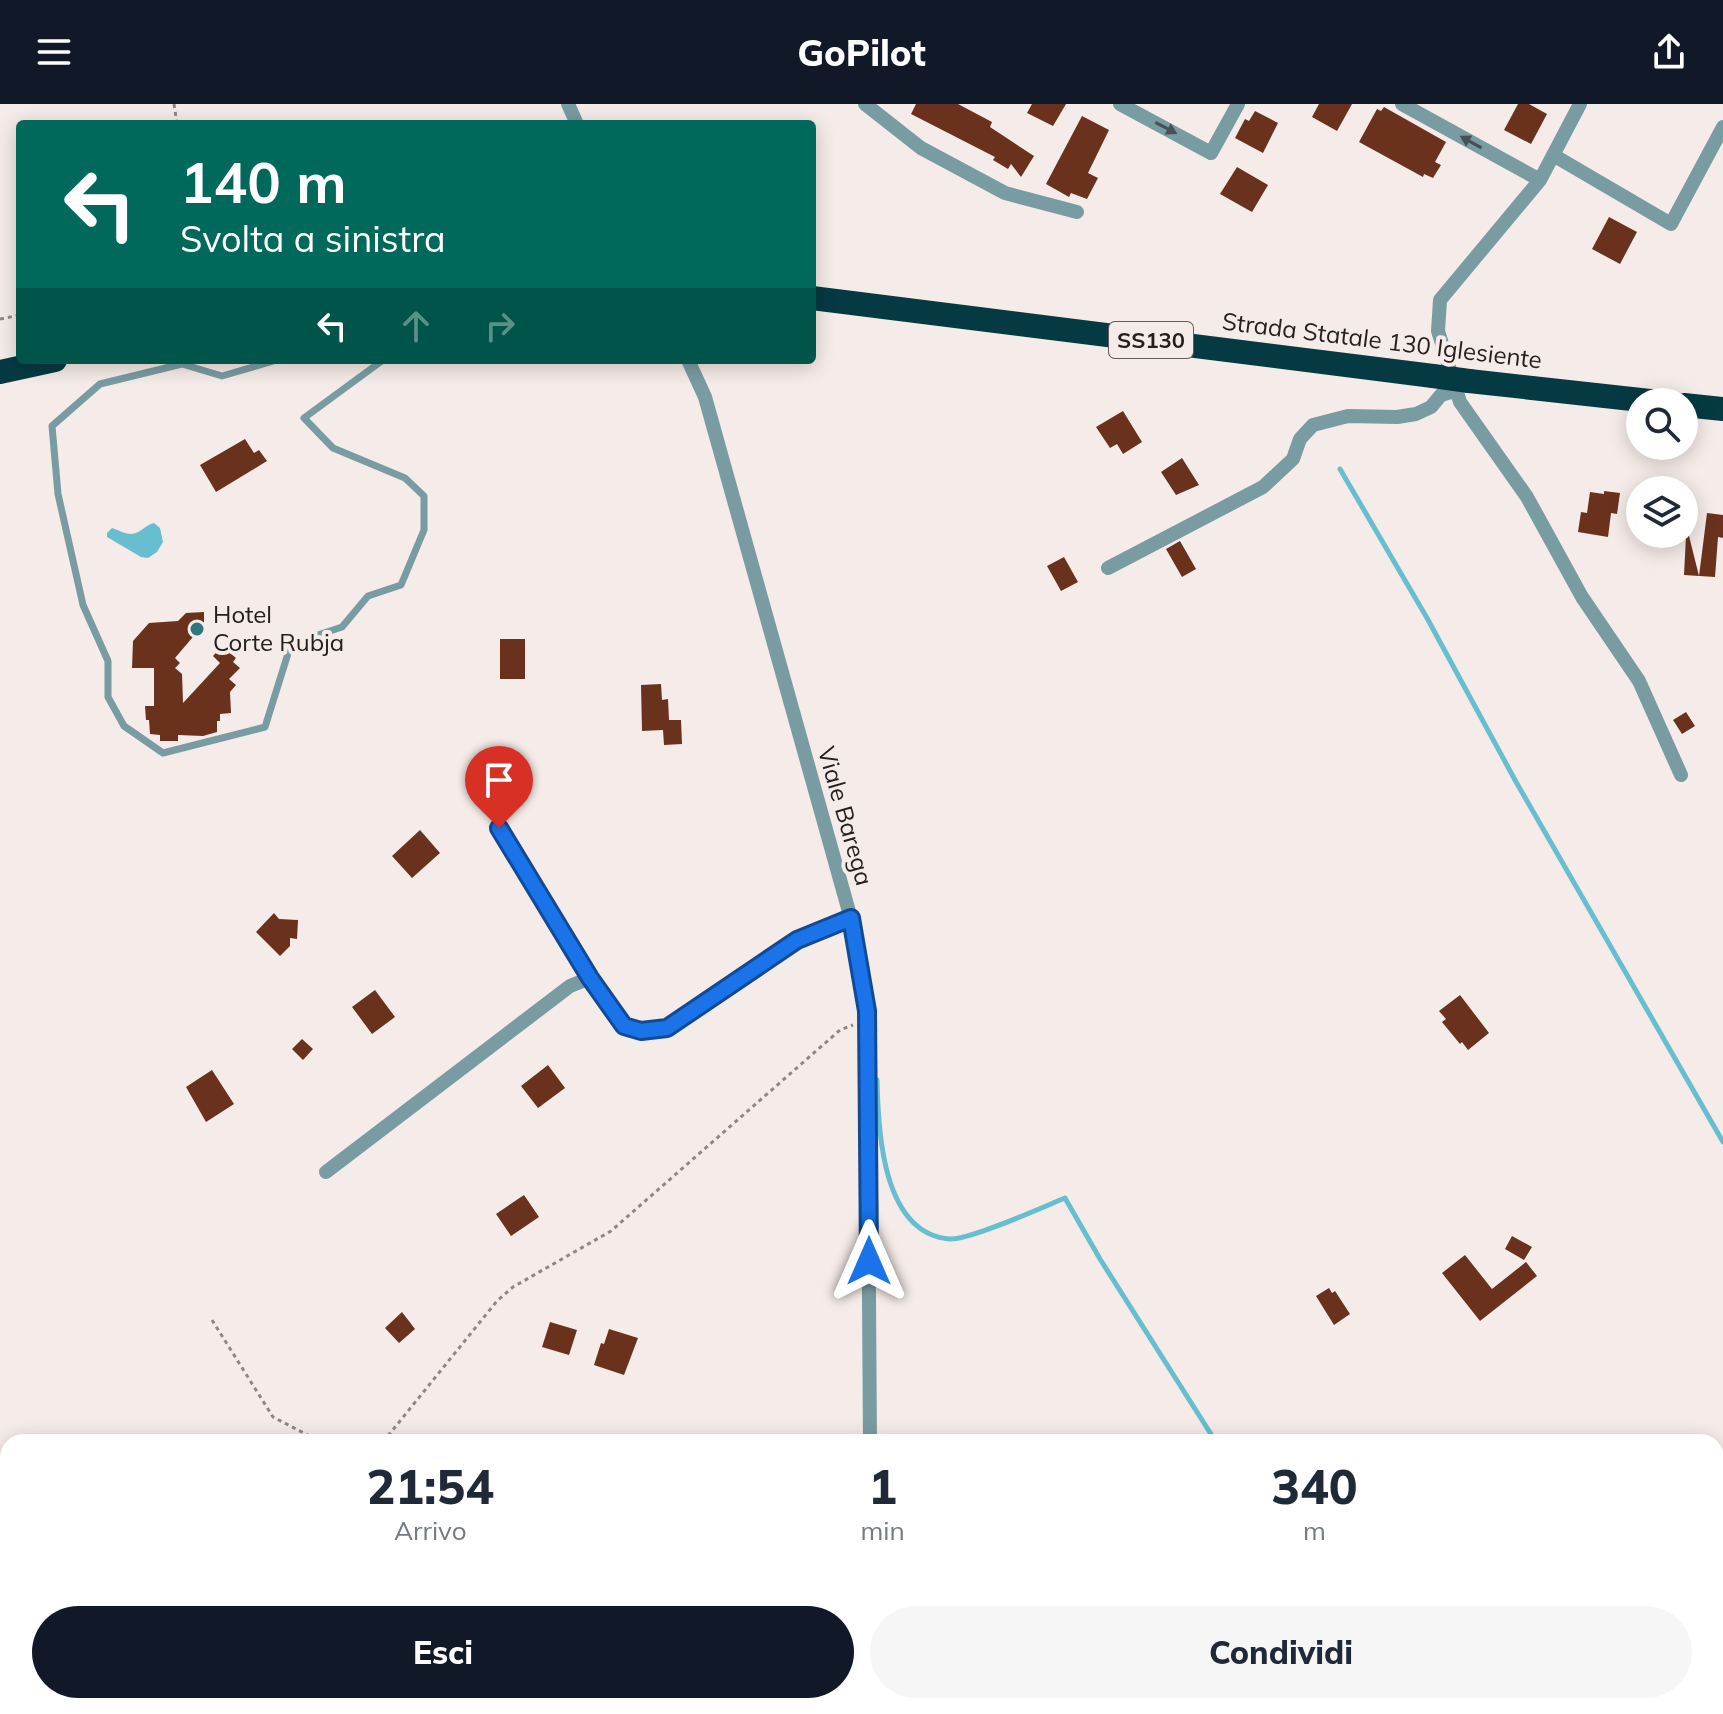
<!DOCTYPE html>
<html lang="it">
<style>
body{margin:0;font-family:Mulish,sans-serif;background:#f6f6f7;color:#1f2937;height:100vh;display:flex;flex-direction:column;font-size:30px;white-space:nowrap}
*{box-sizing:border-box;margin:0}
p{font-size:26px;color:#747a83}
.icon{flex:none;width:44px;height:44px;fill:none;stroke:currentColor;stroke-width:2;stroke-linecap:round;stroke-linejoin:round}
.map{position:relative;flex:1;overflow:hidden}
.details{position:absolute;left:0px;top:1330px;width:1724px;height:280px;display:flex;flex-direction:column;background:#fff;border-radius:24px 24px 0 0;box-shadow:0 4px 20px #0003}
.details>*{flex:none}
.hud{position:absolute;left:16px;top:16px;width:800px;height:244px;border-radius:8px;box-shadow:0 4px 20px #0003;background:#00695c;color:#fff;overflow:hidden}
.buttons{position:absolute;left:1626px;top:284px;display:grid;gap:16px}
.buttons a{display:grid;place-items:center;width:72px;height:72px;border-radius:50%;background:#fff;box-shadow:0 4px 20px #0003;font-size:40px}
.pin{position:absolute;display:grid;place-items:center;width:68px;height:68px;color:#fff;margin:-82px -34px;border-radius:50% 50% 50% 0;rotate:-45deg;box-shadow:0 0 8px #0007}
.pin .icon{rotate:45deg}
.me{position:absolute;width:88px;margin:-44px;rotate:0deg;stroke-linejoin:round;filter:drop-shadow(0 0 6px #0008)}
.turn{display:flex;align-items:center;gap:28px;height:168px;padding:0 32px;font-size:36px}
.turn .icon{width:104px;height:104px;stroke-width:2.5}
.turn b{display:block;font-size:56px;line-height:68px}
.lanes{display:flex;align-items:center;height:76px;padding:0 32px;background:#0003;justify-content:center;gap:40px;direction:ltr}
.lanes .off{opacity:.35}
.eta{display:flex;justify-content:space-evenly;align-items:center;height:136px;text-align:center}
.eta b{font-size:48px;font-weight:800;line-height:56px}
.primary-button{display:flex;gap:16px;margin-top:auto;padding:16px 32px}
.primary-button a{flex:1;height:92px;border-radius:48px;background:#111827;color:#fff;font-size:32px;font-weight:800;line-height:92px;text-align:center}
.primary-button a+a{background:#f6f6f7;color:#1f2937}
header{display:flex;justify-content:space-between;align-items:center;height:104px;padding:0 32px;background:#111827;color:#fff;font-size:36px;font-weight:800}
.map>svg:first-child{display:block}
</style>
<header><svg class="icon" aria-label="menu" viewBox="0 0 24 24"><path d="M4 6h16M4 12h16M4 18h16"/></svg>GoPilot<svg class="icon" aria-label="share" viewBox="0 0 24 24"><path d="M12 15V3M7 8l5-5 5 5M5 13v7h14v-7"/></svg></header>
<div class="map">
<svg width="1723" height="1610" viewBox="0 0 1723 1610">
<rect width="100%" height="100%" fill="#f5ebe8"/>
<path fill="#67becf" d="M154,419L160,424L163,438L157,448L148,454L141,453L107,433V429L112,424C118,426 125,430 131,430C140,430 145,421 154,419Z"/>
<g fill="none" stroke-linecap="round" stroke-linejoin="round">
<path stroke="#67becf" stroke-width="5" d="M1340,365L1427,514L1515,676L1723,1038
M877,976C878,1026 882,1130 950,1135C970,1136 1043,1103 1065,1094L1100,1155L1216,1338
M1375,1602L1379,1610"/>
</g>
<path fill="#6a321c" d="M916,0H958L992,18L990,23L1034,52L1021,73L1011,60L1008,65L993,56L995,53L911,10Z
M1032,0H1066L1053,22L1027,9Z
M1319,0H1352L1337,27L1312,13Z
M1518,0H1529L1547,10L1531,40L1504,26Z
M1384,3L1446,38L1435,58L1441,61L1433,74L1424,70L1423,73L1359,38L1377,5L1381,7Z
M1255,7L1278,19L1263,49L1235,34L1245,15L1249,17Z
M1082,12L1109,26L1088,69L1098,74L1087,95L1071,89L1069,93L1046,80Z
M1237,63L1268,81L1252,108L1220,90Z
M1609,113L1637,128L1620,160L1592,145Z
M1123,307L1142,338L1123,350L1117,340L1110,344L1096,323Z
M245,335L254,349L259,346L267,357L216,388L200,361Z
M1182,354L1199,381L1176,391L1161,368Z
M1604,387L1620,389L1617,410L1611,409L1608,433L1578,428L1581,408L1587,409L1590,388L1604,390Z
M1707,409L1723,411V434L1718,433L1715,473L1684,471L1686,432H1689L1699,472Z
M1180,437L1196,465L1182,473L1166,445Z
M1064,453L1078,478L1061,487L1047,462Z
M204,508V526L198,527L175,554L180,559L175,564L182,570L183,599L220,559L213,552L222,542L236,554L233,558L240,564L229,575L236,581L230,588L231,609L220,610V617H217V628L203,632L178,631V637H160V631L150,630L149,616H146L145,602H154V564H132L133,537L149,519L178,517L186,509Z
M500,535H525V575H500Z
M661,580L662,596L668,595L669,616H681L682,640L664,641L663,626L642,627L641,581Z
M1686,608L1695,622L1682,630L1673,616Z
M420,726L440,749L412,774L392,752Z
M274,809L279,815L298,816L297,835L290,834V842L280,852L256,828Z
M375,886L395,913L372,930L352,903Z
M1460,891L1489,929L1468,946L1462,938L1460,940L1442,918L1446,915L1439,907Z
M302,935L313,945L303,956L292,945Z
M548,961L565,984L538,1004L521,982Z
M212,966L234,1000L206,1018L186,983Z
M524,1091L539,1113L511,1132L496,1110Z
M1512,1132L1532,1143L1524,1156L1505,1145Z
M1465,1151L1492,1185L1526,1158L1537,1172L1480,1217L1442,1169Z
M1329,1184L1332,1189L1335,1187L1350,1210L1334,1221L1316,1192Z
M402,1208L415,1225L399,1239L385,1224Z
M550,1218L577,1226L569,1251L542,1243Z
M609,1225L638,1234L624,1271L594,1261L601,1239L604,1240Z"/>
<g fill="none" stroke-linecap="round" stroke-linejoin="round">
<path stroke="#8e8785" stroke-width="3" stroke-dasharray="4 4" stroke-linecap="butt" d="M174,0L177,20
M0,215L20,211
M212,1216L273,1313L321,1338
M383,1338L497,1197L513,1183L611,1127L840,926L853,921"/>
<path stroke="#799ba2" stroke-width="7" d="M277,256L222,272L182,260L100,280L52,322L58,390L83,501L108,557V593L124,622L163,649L265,623L291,540L342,523L368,492L401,481L424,426V392L405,374L333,344L304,314L383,256"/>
<path stroke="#799ba2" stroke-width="14" d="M568,0L577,20
M865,0L921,44L1005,89L1077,108
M1120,0L1211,49L1238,0
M1402,0L1540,76
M1580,0L1540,76L1440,196L1438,227L1460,298L1527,393L1582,493L1639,577L1681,671
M1553,51L1671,120L1723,23
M688,256L705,293L853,822L867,907L870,1338
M1108,464L1263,383L1293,355L1300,335L1313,321L1348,312L1397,313L1416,310L1431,303L1441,291L1457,286
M499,724L590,874L624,922L641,927L667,924L797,836L851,814
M326,1068L570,882L590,874
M839,1610L840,1602"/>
<path stroke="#063a42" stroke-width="24" d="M812,194L1433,272
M0,268L55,256
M1469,277L1659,298
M1684,301L1723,305"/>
<path stroke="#063a42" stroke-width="24" d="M1433,272L1469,277"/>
</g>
<defs><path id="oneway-solid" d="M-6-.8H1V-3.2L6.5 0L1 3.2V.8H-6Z" transform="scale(2)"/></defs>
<g fill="#455153">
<use href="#oneway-solid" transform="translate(1166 24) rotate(28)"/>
<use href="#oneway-solid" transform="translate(1471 38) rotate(-151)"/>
</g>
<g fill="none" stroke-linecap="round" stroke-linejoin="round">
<defs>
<path id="route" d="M499,724L590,874L624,922L641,927L667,924L797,836L851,814L867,907L869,1157"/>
</defs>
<use href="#route" stroke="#114b97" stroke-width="20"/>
<use href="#route" stroke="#1a73e8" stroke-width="14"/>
</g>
<circle fill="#2f7682" stroke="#f5ebe8" stroke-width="3" cx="197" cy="525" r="8"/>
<g text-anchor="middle" stroke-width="8" stroke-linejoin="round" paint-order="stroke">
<rect fill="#f5ebe8" stroke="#625d5b" stroke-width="2" x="1109" y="218" width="84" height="36" rx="6"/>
<g font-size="22" font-weight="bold" fill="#23201e">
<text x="1151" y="244">SS130</text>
</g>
<g font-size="24" fill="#23201e" stroke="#f5ebe8">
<text transform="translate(1382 237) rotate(7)" y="8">Strada Statale 130 Iglesiente</text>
<text transform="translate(845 712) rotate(74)" y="8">Viale Barega</text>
</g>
<g font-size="24" fill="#23201e" stroke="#f5ebe8" text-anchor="start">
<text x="213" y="519">Hotel<tspan x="213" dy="28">Corte Rubja</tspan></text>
</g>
</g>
</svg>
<div class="buttons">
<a><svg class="icon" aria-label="search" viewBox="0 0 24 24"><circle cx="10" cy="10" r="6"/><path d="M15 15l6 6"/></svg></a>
<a><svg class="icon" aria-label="layers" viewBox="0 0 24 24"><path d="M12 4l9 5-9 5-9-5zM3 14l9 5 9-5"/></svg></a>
</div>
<div class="pin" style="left:499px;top:724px;background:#d93025"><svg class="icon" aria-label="arrive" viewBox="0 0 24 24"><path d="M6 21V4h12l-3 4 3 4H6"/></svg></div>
<svg class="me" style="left:869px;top:1157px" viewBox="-20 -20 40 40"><path d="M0-17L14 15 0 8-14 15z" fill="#1a73e8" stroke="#fff" stroke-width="4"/></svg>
<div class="hud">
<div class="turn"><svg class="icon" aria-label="left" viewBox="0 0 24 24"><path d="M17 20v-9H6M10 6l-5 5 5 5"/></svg><div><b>140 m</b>Svolta a sinistra</div></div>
<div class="lanes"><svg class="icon" aria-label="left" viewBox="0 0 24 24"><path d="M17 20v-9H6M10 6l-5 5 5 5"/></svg><svg class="icon off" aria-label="ahead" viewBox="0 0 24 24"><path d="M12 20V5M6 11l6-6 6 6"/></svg><svg class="icon off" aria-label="right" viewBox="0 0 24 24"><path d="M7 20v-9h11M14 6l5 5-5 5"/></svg></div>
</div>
<section class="details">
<div class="eta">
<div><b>21:54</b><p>Arrivo</p></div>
<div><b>1</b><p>min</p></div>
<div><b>340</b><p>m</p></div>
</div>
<div class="primary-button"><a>Esci</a><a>Condividi</a></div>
</section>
</div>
